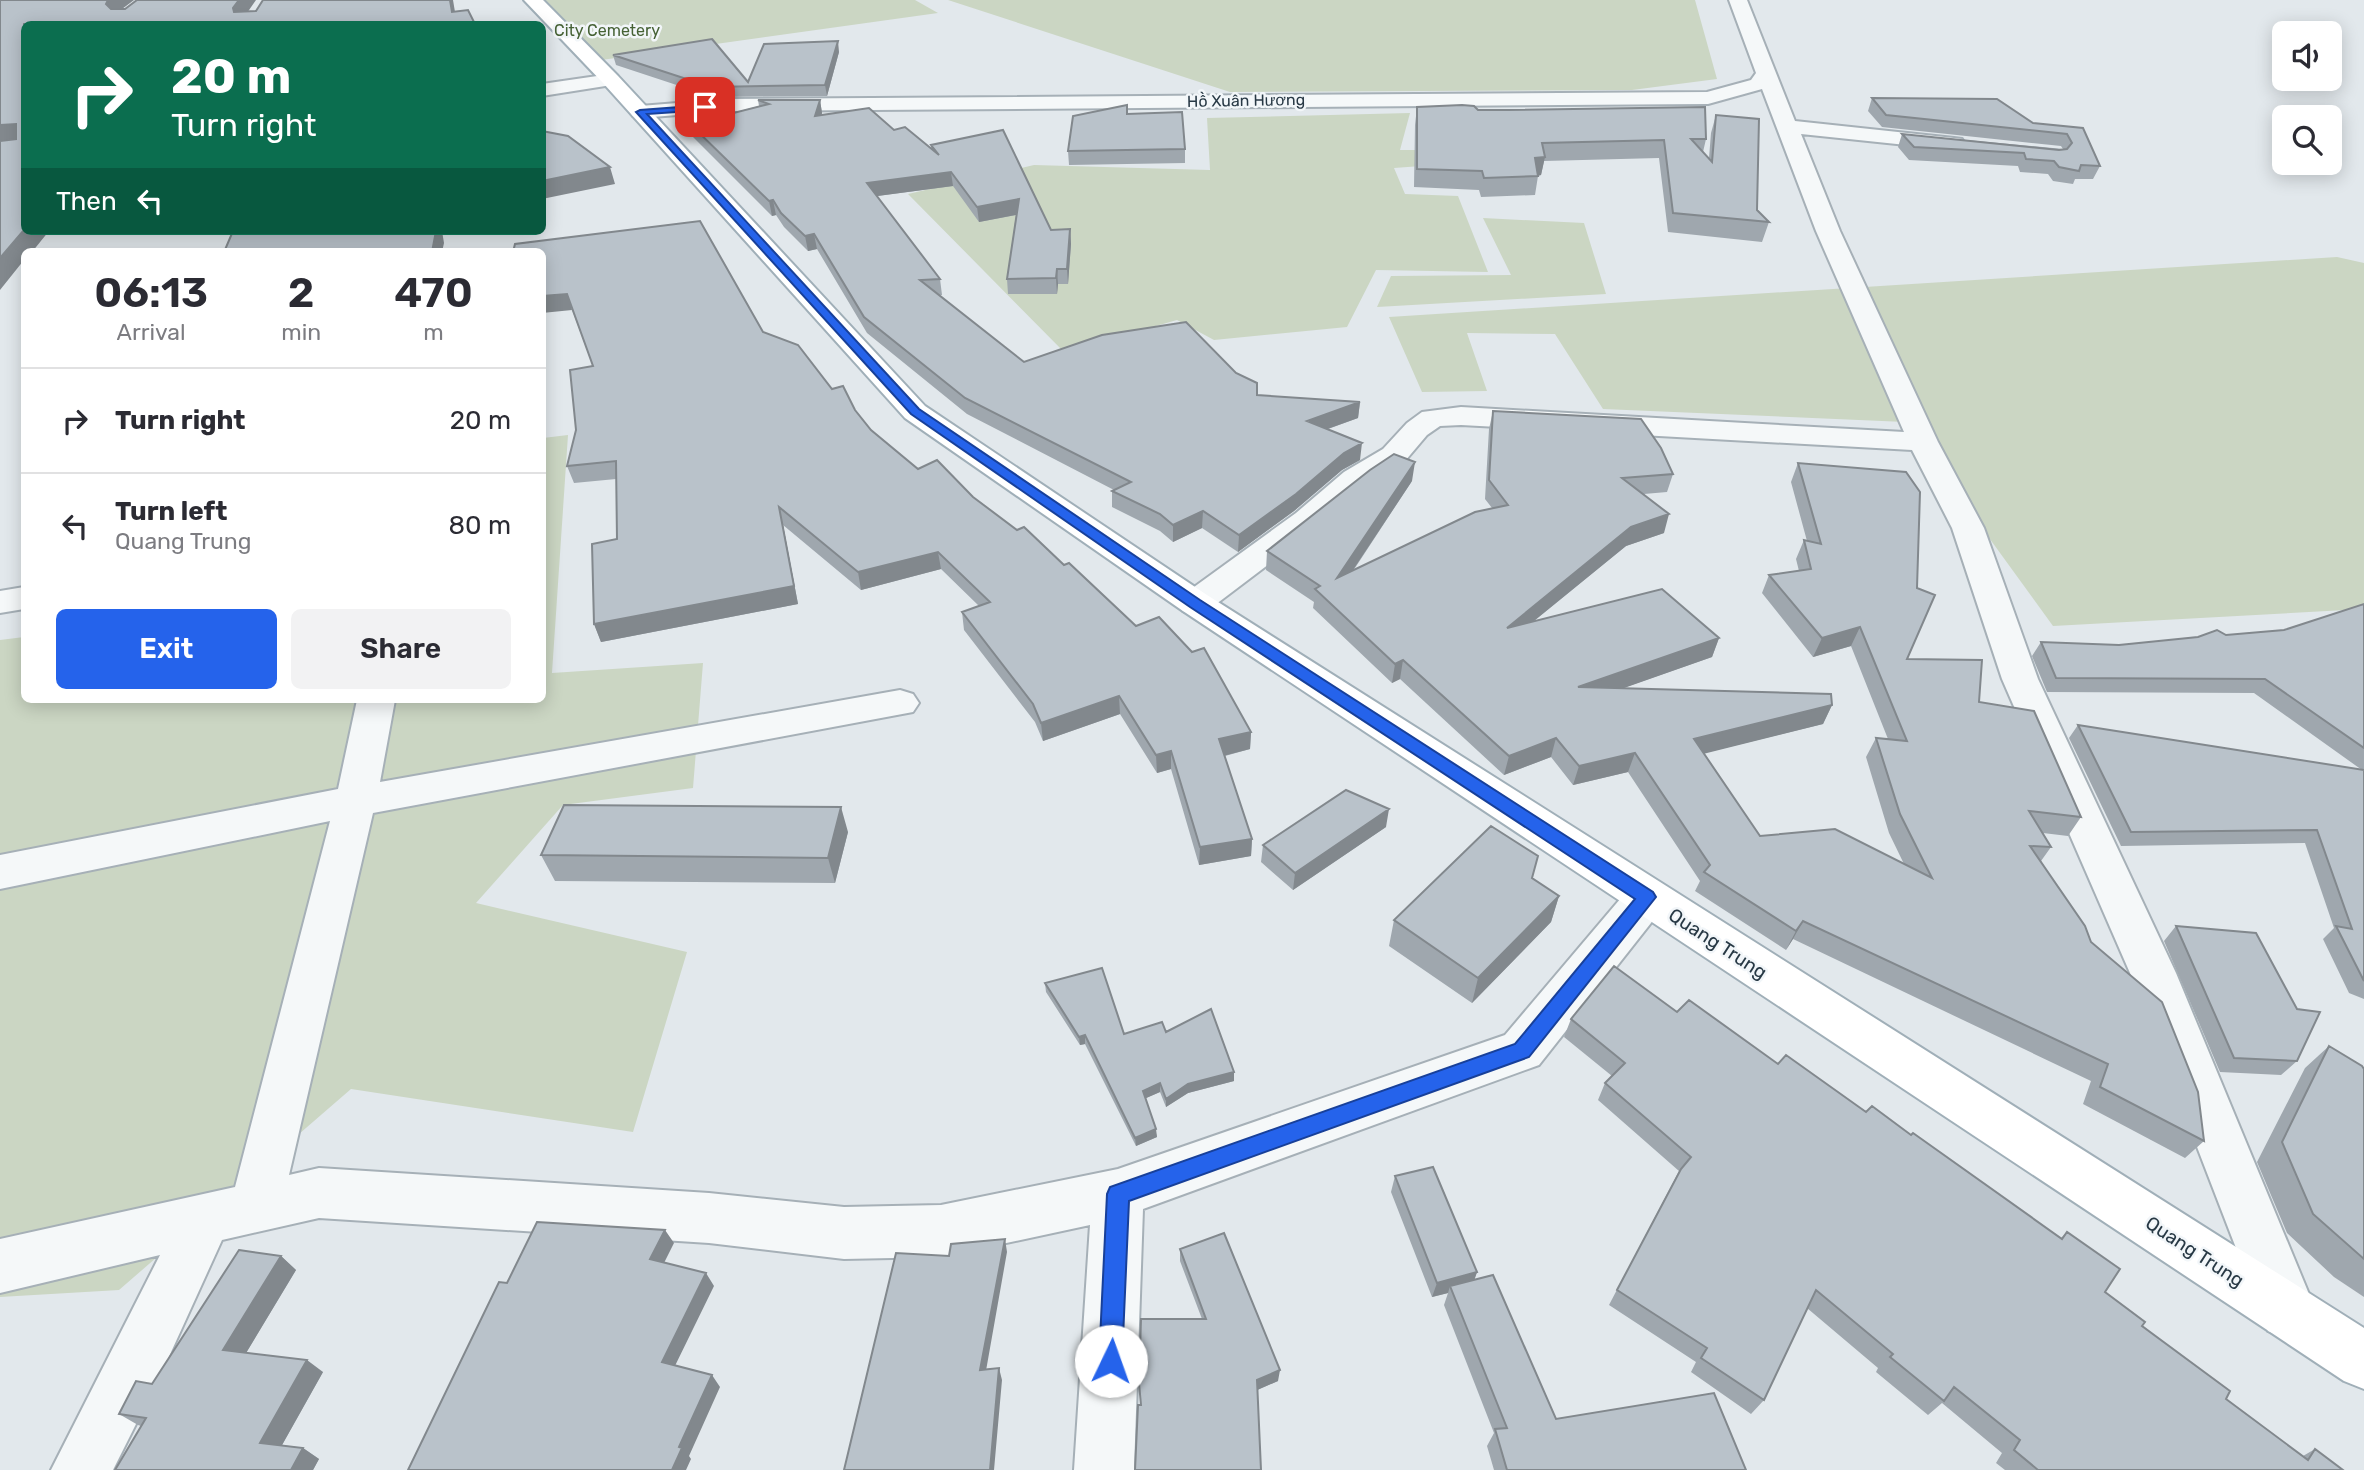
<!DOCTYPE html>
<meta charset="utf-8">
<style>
body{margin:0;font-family:Rubik,sans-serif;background:#f2f2f3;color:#2b2b33;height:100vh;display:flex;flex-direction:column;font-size:26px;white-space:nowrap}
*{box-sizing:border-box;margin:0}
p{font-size:23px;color:#7c7c81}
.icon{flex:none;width:38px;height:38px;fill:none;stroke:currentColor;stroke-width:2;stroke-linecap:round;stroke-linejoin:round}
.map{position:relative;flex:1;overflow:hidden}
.drawer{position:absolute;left:21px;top:248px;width:525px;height:455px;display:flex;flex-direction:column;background:#fff;border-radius:10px;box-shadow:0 4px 18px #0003}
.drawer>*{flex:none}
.guide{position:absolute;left:21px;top:21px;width:525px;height:214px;border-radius:10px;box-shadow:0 4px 18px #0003;background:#0b6e4f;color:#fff;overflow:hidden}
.fabs{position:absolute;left:2272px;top:21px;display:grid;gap:14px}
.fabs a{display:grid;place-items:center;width:70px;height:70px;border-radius:10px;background:#fff;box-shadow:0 4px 18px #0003;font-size:35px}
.pin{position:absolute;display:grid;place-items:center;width:60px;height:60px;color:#fff;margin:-30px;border-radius:14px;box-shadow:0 4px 10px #0006}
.me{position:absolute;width:77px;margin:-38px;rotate:3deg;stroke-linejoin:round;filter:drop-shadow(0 0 5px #0008)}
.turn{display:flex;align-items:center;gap:24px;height:147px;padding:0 35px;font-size:32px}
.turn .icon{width:91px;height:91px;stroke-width:2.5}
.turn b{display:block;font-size:49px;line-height:60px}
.then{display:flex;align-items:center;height:66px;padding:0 35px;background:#0003;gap:14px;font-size:26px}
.eta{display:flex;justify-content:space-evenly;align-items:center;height:119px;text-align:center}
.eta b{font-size:42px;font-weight:600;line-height:49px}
.cta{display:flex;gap:14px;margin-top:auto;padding:14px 35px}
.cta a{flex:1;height:80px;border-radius:10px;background:#2563eb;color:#fff;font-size:28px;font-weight:600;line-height:80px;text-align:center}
.cta a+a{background:#f2f2f3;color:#2b2b33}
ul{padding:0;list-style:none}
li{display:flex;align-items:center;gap:21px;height:105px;padding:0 35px;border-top:2px solid #e1e1e2}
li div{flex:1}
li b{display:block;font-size:26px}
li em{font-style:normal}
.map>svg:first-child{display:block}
</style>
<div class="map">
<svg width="2364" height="1470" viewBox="0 0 2364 1470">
<rect width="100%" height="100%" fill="#e2e8ec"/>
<path fill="#cbd6c3" d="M539,0H915L938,13L594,61Z
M948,0H1695L1717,79L1632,90L1230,92Z
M1410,113L1400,150H1439L1435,165L1394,168L1405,194L1458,196L1488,272L1376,270L1347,327L1214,340L1177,320L1064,352L908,194L1034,165L1210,170L1207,118Z
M1483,218L1584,223L1606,294L1377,307L1391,276L1511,275Z
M2337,257L2364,263V609L2053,626L1905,422L1603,409L1555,334L1467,333L1487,391L1422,392L1389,317Z
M568,435L552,673L703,663L693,788L563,805L476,903L687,952L633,1132L351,1089L119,1290L0,1297V640L24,637V700H542L543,438Z"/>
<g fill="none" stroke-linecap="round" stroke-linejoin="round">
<defs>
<path id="street" d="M1729,0H1747L1795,121L1954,138L1962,139L1965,144L1962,149L1954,150L1801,134L1840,231L1938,442L1984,528L2038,679L2176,973L2316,1311L2308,1331L2288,1339L2268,1331L2130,973L2002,679L1952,528L1912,450L1461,425L1440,426L1427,435L1405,461L1366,486L1318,527L1207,611L1195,614L1183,611L1178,603L1183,595L1296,513L1344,472L1383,449L1407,423L1422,412L1461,407L1904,432L1816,231L1762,89L1708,104L727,111L640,118L633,116L630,112L633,108L640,106L727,99L1707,92L1751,80L1756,73Z
M611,74L621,80L618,84L542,96V84Z
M24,587V609L0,613V591Z
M900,690L913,694L919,703L913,712L373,813L289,1175L319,1168L709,1193L844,1207L941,1205L1118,1169L1505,1035L1632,885L1647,880L1662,885L1669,897L1662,909L1539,1065L1143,1209L1134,1470H1074L1090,1225L941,1257L844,1259L709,1243L319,1218L222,1240L162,1372L113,1470H51L160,1255L0,1293V1239L235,1187L330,821L0,889V855L338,789L357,700H395L380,782Z"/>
<path id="primary" d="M524,0H543L618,76L925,406L1207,595L2364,1328V1389L2344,1381L1183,611L905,418L604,84Z"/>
</defs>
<use href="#street" stroke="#a6b0b7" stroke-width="4"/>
<use href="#primary" stroke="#a0afb8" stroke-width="4"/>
<use href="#street" fill="#f5f8f9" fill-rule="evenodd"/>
<use href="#primary" fill="#fff" fill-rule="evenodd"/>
</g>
<path fill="#9fa7ae" d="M839,52L827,96L713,97L616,65L613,55L748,82Z
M1872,98L2033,123L2083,128L2100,166L2093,179H2075L2073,184L2053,181L2048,174L2020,172L2018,166L1909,160L1898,147L1902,134L2063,149L2061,146L1882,127L1868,111Z
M758,100H820L822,113V115L894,130L931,149V145L1051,230L1070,229L1071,244L1068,284H1058L1057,294H1008L1007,279L1016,215L979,222L953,186L877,196L940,279L942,295H939L1024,362L1257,395L1360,402L1358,418L1328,429L1360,460L1342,470L1294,511L1238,552L1202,528L1173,542L1160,531L1112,507V491L1114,490L967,414L867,333L817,249L808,251L784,227L776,215L772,216L693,137L690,124L759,106Z
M1417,107L1478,110L1706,139L1703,152L1709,158L1711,133L1716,115L1757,210L1769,222L1762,242L1668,232L1659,158L1544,161L1541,175L1538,176L1535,195L1481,197L1479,190L1414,187L1415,125Z
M1128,114L1185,149V163L1069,165L1068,151Z
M542,252L763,332L832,389L855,410L871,430L918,469L973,497L1064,565L1251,732L1250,749L1225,756L1252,839L1251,856L1199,865L1171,769L1157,773L1120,714L1043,741L1035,722L964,630L962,612L979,606L941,569L861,590L783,525L798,604L601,642L594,624L617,539L616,479L574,483L567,466L593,366L572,310Z
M1493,411L1673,474L1667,492L1644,494L1664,533L1626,546L1534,621L1719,638L1712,657L1623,688L1832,705L1823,724L1704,753L1760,836L1904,864L1889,833L1866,757L1876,738L1888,739L1851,646L1813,657L1762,593L1769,575L1799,571L1796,559L1804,540L1807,541L1791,482L1798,463L1907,659L1979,702L2081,817L2068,836L2043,833L2051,847L2041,861L2091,942L2204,1141L2185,1158L2083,1104L2091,1081L1793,939L1786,950L1695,891L1700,881L1628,772L1573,785L1551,757L1504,775L1400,679L1392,683L1313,608L1314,602L1266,570L1267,551L1412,481L1353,571L1492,508L1485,499L1489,429Z
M2364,604V999L2349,993L2323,939L2334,928L2305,843L2121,846L2069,738L2078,725L2362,770L2254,693L2047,692L2032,656L2041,642L2119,645L2284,630Z
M1386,827L1293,890L1261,862L1263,845Z
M848,832L835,883L555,881L541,855Z
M1532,878L1559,896L1551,922L1472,1003L1389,946L1394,920Z
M2176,926L2297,1061L2281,1075L2220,1072L2164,941Z
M1045,983L1124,1034L1166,1032L1234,1081L1188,1093L1166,1107L1160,1092L1146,1098L1157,1137L1136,1146L1085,1044L1080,1045L1046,992Z
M1677,1012L1778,1064L1911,1135L2061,1238L2067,1232L2105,1292L2226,1399L2303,1456L2315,1449L2343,1470H2005L1996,1463L2002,1453L1942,1403L1928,1415L1876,1372L1878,1368L1807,1308L1764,1400L1751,1414L1691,1372L1696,1362L1609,1305L1679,1171L1598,1100L1605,1083L1612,1076L1564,1037L1571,1019Z
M2329,1046L2364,1069V1297L2334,1277L2287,1233L2257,1162L2305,1068Z
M1395,1176L1477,1272L1474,1280L1556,1419L1746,1470H1494L1487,1446L1494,1433L1444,1305L1448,1293L1432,1297L1391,1192Z
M1180,1249L1278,1381L1257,1390L1140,1405L1202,1319L1180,1261Z
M281,1256L296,1270L246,1353L323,1372L282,1445L303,1448L319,1459L313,1470H115L141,1426L138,1425L119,1414L152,1384Z"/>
<path fill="#82888d" d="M108,0H134L114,15L106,4Z
M239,0H256L240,23L234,12L233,8Z
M450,0H453L457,24L452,12Z
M838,41L839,52L827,96L825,85Z
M820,100L822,113L817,130L815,116Z
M16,124L24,138L0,142V125Z
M1545,157L1541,175L1531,177L1535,158Z
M610,167L615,184L542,199V181Z
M951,172L953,186L870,197L867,183Z
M1019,199L1020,214L979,222L977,207Z
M773,200L776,215L772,216L769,201Z
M1070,229L1071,244L1068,284L1067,269Z
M24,230V231H49L32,252H24V260L0,290V258Z
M436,231H442L444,243L442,252H432Z
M814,234L817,249L808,251L805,236Z
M1057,269L1058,284L1057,294L1056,278Z
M567,294L572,310L542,313V296Z
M1360,402L1358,418L1305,437L1307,421Z
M1362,443L1360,460L1342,470L1294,511L1238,552L1239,535L1344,453Z
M1415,462L1412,481L1335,597L1337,578Z
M779,507L783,525L798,604L601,642L594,624Z
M1203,511L1202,528L1173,542V525Z
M1669,514L1664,533L1626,546L1502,647L1507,628L1631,527Z
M938,552L941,569L861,590L858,572Z
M1860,627L1851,646L1813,657L1822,638Z
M1719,638L1712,657L1573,706L1578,687Z
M1403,660L1400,679L1392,683L1395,664Z
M1119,696L1120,714L1043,741L1041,723Z
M1832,705L1823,724L1687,758L1694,739Z
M1251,732L1250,749L1219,757V739Z
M1556,738L1551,757L1504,775L1509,756Z
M1171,751V769L1157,773L1156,755Z
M1635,753L1628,772L1573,785L1579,766Z
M841,807L848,832L835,883L828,858Z
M1389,809L1386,827L1293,890L1295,873Z
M1252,839L1251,856L1199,865L1200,847Z
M1559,896L1551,922L1472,1003L1478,978Z
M1803,921L1793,939L1786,950L1796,931Z
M1085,1035V1044L1080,1045L1079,1037Z
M1234,1072V1081L1188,1093L1166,1107V1099L1188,1084Z
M1160,1083V1092L1144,1099L1143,1091Z
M1156,1129L1157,1137L1136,1146L1135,1138Z
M665,1230L674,1243L659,1273L650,1259Z
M1005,1239L1007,1252L984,1382L980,1370Z
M281,1256L296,1270L240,1363L223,1350Z
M1477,1272L1472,1287L1450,1286L1448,1293L1432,1297L1437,1283Z
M706,1273L714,1286L671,1374L662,1362Z
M307,1360L323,1372L277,1454L260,1443Z
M999,1368L1002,1380L994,1470H990Z
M1280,1370L1278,1381L1255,1391L1257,1380Z
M712,1375L720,1387L689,1456L691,1459L686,1470H672L679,1447Z
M303,1448L319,1459L313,1470H291Z"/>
<path fill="#b9c2ca" stroke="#82888d" stroke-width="2" d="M0,0H108L106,4L111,9H125L137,0H239L233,8L234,12L256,11L263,0H450L452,12L468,10L475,24H24V230L0,258V141L16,139V124L0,125Z
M712,39L748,82L764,44L838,41L825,85L711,87L613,55Z
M1872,98L1997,99L2033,123L2083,128L2100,166L2081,165L2079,171L2059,167L2054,161L2026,159L2024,153L1914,147L1902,134L2059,150L2067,149L2072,143L2067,134L1886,115Z
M758,100H820L815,116L869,108L894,130L905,127L939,155L931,145L1003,130L1051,230L1070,229L1067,269H1057L1056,278L1007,279L1019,199L977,207L951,172L867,183L940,279L920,280L1024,362L1102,335L1186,322L1236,373L1257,383V395L1360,402L1307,421L1362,443L1344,453L1296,494L1239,535L1203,511L1173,525L1160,514L1112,491L1131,482L965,398L864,317L814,234L805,236L781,213L773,200L769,201L690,124L769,104Z
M1127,105V114L1182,112L1185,149L1068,151L1073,116Z
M1462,105L1474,106L1478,110H1507L1705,107L1706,139H1691L1712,162L1716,115L1759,119L1757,210L1769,222L1673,213L1664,140L1542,143L1545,157L1535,158L1538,176L1484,178L1482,171L1417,169V107Z
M542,131L568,136L610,167L542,181Z
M700,221L763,332L798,345L832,389L843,386L855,410L871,430L918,469L937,460L973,497L1017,530L1024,527L1064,565L1069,563L1136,626L1159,617L1192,652L1204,648L1251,732L1219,739L1252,839L1200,847L1171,751L1156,755L1119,696L1041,723L1033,704L962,612L990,602L938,552L858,572L779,507L794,586L594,624L592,544L617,539L616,461L567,466L576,430L570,370L593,366L567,294L542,296V252H513L515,244Z
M233,231H436L432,252H224Z
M1493,411L1641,419L1661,448L1673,474L1622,478L1669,514L1631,527L1507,628L1662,589L1719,638L1578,687L1831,694L1832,705L1694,739L1760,836L1835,829L1932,878L1900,814L1876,738L1907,741L1860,627L1822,638L1769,575L1811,569L1804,540L1821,544L1798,463L1906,472L1920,492L1917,588L1935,595L1907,659L1982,660L1979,702L2034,711L2081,817L2029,811L2051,847L2030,846L2085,926L2091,942L2162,1002L2198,1092L2204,1141L2100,1087L2108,1064L1803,921L1796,931L1704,872L1710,865L1635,753L1579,766L1556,738L1509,756L1403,660L1395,664L1315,589L1320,586L1267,551L1370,470L1394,454L1415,462L1337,578L1475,512L1508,505L1489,480Z
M2364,604V748L2265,679L2056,678L2041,642L2119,645L2198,637L2217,630L2226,635L2284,630Z
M2078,725L2364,770V981L2336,926L2352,929L2317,830L2131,832Z
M1346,790L1389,809L1295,873L1263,845Z
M564,805L841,807L828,858L541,855Z
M1491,826L1538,856L1532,878L1559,896L1478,978L1394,920Z
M2176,926L2256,933L2297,1009L2320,1012L2297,1061L2234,1058Z
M1614,966L1677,1012L1689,1000L1778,1064L1786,1055L1866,1112L1872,1106L1911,1135L1913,1133L2062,1239L2067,1232L2120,1269L2105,1292L2145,1322L2142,1326L2230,1391L2226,1399L2308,1460L2315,1449L2343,1470H2038L2014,1450L2020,1440L1954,1387L1944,1401L1890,1357L1893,1354L1816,1290L1764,1400L1701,1358L1707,1348L1617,1290L1681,1169L1691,1157L1605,1083L1625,1063L1571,1019Z
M1102,968L1124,1034L1162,1022L1166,1032L1211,1009L1234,1072L1188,1084L1166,1099L1160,1083L1143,1091L1156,1129L1135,1138L1085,1035L1079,1037L1045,983Z
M2329,1046L2362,1066L2364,1069V1259L2313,1214L2282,1142Z
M1433,1167L1477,1272L1437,1283L1395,1176Z
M537,1222L665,1230L650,1259L706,1273L662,1362L712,1375L679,1447L682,1448L672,1470H408L499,1282L507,1283Z
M1224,1233L1280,1370L1257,1380L1261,1470H1135L1138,1405H1141L1139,1383L1141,1319H1206L1180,1249Z
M1005,1239L980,1370L999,1368L990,1470H844L896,1253L949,1256L951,1244Z
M239,1250L281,1256L223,1350L307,1360L260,1443L303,1448L291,1470H115L146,1418L119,1414L136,1381L152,1384Z
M1493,1275L1556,1419L1714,1393L1746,1470H1507L1495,1429L1507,1428L1450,1286Z"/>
<path fill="#2563eb" stroke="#184099" stroke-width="2" d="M708,105L705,110L647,114L919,409L1200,600L1653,892L1656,897L1529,1057L1129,1201L1122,1361L1119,1370L1111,1373L1102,1370L1099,1361L1107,1194L1110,1187L1515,1044L1635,899L1190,607L911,414L636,112L640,110Z"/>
<g text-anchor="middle" stroke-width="5" stroke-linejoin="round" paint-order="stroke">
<g font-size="16" fill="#466235" stroke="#f2f6f9">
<text x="607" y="36">City Cemetery</text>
</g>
<g font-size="16" fill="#283945" stroke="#f2f6f9">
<text transform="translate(1246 100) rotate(-1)" y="6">Hồ Xuân Hương</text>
</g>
<g font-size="19" fill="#283945" stroke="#f2f6f9">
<text transform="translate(1718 943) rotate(33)" y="7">Quang Trung</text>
<text transform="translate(2195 1251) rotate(33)" y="7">Quang Trung</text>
</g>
</g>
</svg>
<div class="fabs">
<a><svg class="icon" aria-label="sound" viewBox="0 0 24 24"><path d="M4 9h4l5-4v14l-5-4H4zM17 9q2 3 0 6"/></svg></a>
<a><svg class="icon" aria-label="search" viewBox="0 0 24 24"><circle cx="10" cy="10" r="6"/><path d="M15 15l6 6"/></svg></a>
</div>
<div class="pin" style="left:705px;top:107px;background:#d93025"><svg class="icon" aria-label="arrive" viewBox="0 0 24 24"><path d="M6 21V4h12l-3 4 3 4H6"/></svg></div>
<svg class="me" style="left:1111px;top:1361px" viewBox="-20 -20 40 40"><circle r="19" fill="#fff"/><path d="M0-13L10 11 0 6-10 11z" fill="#2563eb"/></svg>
<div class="guide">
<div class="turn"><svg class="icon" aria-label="right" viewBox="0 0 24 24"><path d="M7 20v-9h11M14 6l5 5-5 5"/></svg><div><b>20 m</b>Turn right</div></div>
<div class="then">Then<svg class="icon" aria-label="left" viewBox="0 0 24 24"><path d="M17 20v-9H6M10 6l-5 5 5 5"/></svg></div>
</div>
<section class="drawer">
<div class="eta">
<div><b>06:13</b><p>Arrival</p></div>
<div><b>2</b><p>min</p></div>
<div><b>470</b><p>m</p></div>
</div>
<ul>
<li><svg class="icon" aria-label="right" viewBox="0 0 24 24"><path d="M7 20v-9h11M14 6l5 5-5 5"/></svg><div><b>Turn right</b></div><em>20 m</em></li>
<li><svg class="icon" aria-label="left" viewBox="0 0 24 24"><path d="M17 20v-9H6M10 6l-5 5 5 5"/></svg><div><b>Turn left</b><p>Quang Trung</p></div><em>80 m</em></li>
</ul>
<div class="cta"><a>Exit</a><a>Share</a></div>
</section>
</div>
